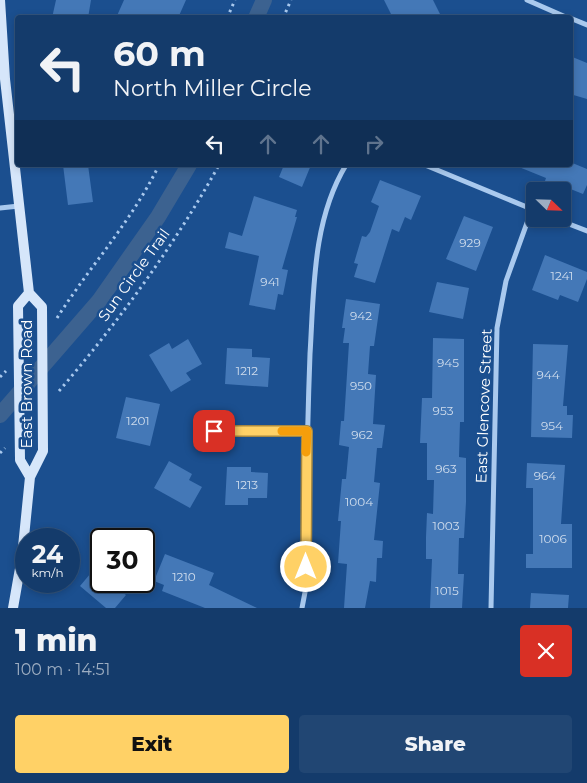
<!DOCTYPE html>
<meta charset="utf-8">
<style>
body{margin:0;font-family:Montserrat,sans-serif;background:#214673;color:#f1f3f6;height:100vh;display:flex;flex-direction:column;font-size:19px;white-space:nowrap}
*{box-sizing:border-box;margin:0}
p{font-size:16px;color:#9dadc1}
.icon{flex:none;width:28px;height:28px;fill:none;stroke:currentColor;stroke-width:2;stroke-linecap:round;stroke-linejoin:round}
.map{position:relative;height:608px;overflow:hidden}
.side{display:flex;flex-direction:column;background:#143b6b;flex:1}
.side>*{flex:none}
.hud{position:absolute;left:15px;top:15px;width:558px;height:152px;border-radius:5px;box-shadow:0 2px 8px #0003,0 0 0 1px #33557e;background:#143b6b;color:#f1f3f6;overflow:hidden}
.needle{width:32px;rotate:113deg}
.tools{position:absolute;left:526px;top:182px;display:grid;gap:10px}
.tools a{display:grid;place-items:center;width:45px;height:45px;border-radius:5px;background:#143b6b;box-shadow:0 2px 8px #0003,0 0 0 1px #33557e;font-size:25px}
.speed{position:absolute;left:15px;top:528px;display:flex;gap:10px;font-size:25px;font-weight:700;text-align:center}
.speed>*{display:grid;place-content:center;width:65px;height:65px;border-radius:50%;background:#143b6b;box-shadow:0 2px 8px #0003,0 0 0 1px #33557e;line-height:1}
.speed small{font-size:12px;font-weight:400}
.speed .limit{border:2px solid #111;border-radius:8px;background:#fff;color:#111}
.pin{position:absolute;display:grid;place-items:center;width:42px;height:42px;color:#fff;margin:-21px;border-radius:10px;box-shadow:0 2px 8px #0006}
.me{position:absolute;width:55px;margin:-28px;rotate:0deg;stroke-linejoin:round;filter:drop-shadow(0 0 4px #0008)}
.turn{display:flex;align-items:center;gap:18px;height:105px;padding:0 15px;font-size:22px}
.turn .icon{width:65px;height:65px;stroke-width:2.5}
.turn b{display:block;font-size:35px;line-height:42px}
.lanes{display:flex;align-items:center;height:48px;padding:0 15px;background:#0003;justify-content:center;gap:25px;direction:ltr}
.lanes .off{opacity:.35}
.round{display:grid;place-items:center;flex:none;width:52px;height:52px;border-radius:5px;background:#214673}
.head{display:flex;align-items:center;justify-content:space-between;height:85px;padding:0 15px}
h1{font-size:30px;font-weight:800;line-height:38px}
.cta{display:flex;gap:10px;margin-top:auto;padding:10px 15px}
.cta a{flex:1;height:58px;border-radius:5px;background:#ffd166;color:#111;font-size:20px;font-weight:800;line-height:58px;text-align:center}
.cta a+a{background:#214673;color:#f1f3f6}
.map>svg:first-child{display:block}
</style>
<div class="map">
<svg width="587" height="608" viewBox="0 0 587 608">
<rect width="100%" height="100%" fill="#1b4f8f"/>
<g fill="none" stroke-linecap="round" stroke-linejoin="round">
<path stroke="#3c6290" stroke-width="16" d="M256,18L264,0
M0,415L99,301L158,217L189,165"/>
</g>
<path fill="#4478b7" d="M56,0H91L88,18H52Z
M124,0H186L178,18H116Z
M384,0H433L442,18H393Z
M570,56L587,63V99L570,94Z
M570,162L587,169V185L583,194L568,188L566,193L544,184L546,178L514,165H570Z
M63,165H88L93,202L68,205Z
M284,165H311L302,187L279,177Z
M380,180L421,196L411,220L405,217L399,232L392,229L375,283L354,277L358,264L354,263L362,236L366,237L370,232L379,206L371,202Z
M254,196L297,210L295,217H297L282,269L288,270L283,295L278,294L275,310L249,305L259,256L225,248L229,232L242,236Z
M464,216L493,227L476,271L446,259Z
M545,255L587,272V279L578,302L560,295L558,300L532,290Z
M437,282L469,288L463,319L429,312Z
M346,299L380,304L374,346H370L368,374L376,375L373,424L385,425L382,448H377L374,482L380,483L374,540L383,541L382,558H377L376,582L370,581L365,608H344L347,564L338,563L341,521H338L342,479H346L349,447L339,445L341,421H344L349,343H343L345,328H342Z
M433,338L464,339V422H460L459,457L466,458V502L464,538H459L458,574H464L462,608H430L432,559H426V537L427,513L433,514L434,480H427V443H420L422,398H432Z
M188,339L202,364L186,373L191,380L171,392L149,355L169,343L172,349Z
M533,344L568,345L563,406H567V415H573L572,438L531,437Z
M227,348L252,349V357L270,358L268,387L225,384Z
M126,397L160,404L150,446L116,438Z
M169,461L192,474L189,480L202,487L190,508L154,488Z
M527,463L565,465L561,524H572V568H526V554H533V488H526Z
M227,467H251V472L268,473L267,498H248V505H225Z
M165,554L214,573L209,585L257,608H205L162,591L164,585L154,581Z
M101,561V581H128L120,591L126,595L115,608H106L80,586Z
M531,593L569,595L568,608H530Z"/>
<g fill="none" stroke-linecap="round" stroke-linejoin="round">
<path stroke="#a9c9ee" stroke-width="3" stroke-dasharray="2.5 4" stroke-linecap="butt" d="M227,18L235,0
M283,18L291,0
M57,318C90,266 132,221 159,165
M0,377L6,371
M59,391C119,321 174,246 219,165
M0,453L5,448"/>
<path stroke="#a9c9ee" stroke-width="5" d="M527,0L568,18
M570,18L587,25
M425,165L534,210
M0,208L19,206
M556,219L587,231
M196,431H307
M302,608L306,587C306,509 307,432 310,354C314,291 312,221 346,165
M491,608L497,328L506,281L532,209"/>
<path stroke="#d6e6fa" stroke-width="10" d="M0,0L5,79L29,293L42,307L43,451L30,477L22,557L13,608
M29,293L18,306L20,460L30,477"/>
</g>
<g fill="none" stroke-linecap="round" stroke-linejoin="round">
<defs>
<path id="route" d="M214,431H307L306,567"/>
</defs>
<use href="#route" stroke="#a68842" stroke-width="12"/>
<use href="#route" stroke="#ffd166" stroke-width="9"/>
<path stroke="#f59e0b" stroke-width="9" d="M282,431H307L306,452"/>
</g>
<g text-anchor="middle" stroke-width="5" stroke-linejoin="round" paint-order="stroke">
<g font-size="12" fill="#d0dded">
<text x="470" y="247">929</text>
<text x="562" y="280">1241</text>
<text x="270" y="286">941</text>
<text x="361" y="320">942</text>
<text x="448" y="367">945</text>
<text x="247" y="375">1212</text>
<text x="548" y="379">944</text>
<text x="361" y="390">950</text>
<text x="443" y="415">953</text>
<text x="138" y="425">1201</text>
<text x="552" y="430">954</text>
<text x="362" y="439">962</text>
<text x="446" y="473">963</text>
<text x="545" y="480">964</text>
<text x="247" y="489">1213</text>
<text x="359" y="506">1004</text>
<text x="446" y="530">1003</text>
<text x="553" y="543">1006</text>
<text x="184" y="581">1210</text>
<text x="447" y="595">1015</text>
</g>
<g font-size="15" fill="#fff" stroke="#1b4f8f">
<text transform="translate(134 275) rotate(-54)" y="5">Sun Circle Trail</text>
<text transform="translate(27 384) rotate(-90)" y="5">East Brown Road</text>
<text transform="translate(484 406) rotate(-88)" y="5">East Glencove Street</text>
</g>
</g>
</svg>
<div class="tools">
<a><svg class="needle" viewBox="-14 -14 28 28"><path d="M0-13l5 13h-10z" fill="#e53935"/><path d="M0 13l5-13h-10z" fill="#9dadc1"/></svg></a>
</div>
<div class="speed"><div>24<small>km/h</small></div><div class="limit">30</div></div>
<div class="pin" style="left:214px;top:431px;background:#d93025"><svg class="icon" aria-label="arrive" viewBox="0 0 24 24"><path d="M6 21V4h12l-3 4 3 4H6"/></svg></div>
<svg class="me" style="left:306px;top:567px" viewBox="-20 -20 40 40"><circle r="17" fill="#ffd166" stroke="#fff" stroke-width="3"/><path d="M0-11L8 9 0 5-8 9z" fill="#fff"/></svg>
<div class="hud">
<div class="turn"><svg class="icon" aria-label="left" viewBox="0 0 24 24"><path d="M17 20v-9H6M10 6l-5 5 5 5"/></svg><div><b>60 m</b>North Miller Circle</div></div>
<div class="lanes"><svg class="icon" aria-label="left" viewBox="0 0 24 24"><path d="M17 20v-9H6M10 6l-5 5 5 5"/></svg><svg class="icon off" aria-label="ahead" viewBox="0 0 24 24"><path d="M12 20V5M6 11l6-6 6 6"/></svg><svg class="icon off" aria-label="ahead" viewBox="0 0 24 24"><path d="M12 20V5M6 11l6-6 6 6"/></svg><svg class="icon off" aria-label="right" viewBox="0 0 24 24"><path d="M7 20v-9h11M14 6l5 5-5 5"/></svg></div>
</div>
</div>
<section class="side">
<div class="head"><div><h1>1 min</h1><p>100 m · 14:51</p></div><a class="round" style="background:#d93025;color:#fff"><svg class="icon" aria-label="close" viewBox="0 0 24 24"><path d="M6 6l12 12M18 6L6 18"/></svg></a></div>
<div class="cta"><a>Exit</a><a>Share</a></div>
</section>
